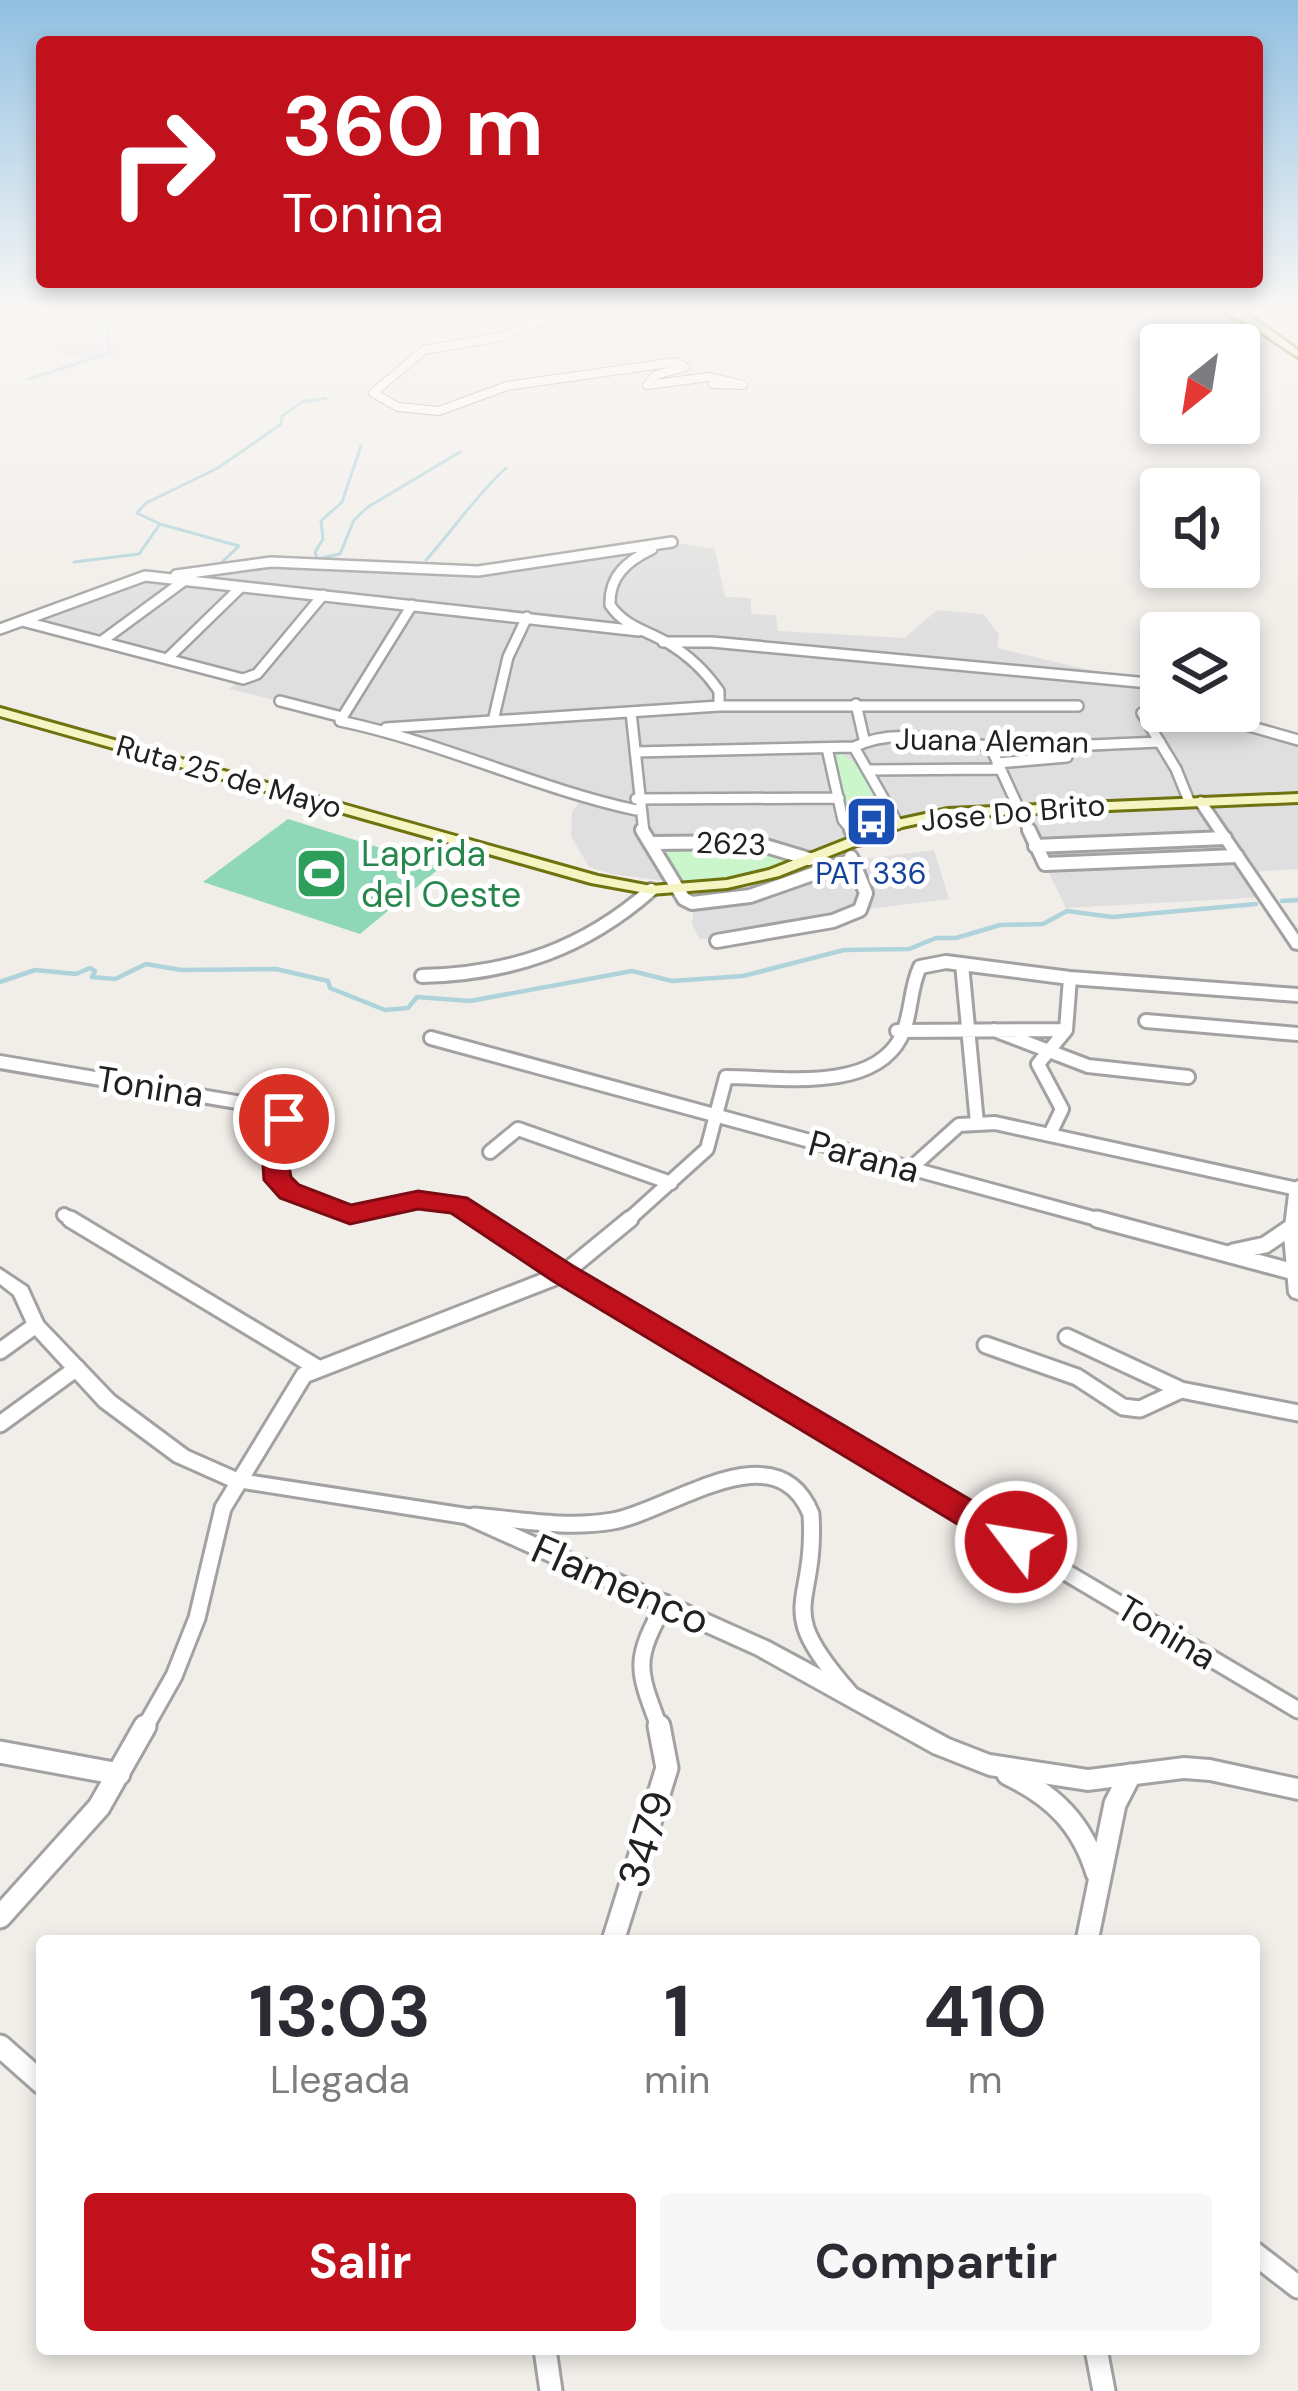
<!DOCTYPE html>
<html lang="es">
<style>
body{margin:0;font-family:"DM Sans",sans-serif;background:#f7f7f7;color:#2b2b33;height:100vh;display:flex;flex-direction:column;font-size:45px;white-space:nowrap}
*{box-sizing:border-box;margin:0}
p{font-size:39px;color:#7c7c81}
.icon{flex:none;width:66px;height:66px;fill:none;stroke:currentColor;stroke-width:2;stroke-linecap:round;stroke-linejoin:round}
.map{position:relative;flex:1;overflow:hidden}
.details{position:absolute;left:36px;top:1935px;width:1224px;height:420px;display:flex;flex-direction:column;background:#fff;border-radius:12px;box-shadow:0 6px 18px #0003}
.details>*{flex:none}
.top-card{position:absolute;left:36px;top:36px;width:1227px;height:252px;border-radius:12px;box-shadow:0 6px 18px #0003;background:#c1111d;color:#fff;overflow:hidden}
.needle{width:78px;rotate:210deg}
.fabs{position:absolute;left:1140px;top:324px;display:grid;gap:24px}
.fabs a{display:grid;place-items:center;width:120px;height:120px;border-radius:12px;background:#fff;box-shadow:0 6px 18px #0003;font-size:60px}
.pin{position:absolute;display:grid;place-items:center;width:102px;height:102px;color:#fff;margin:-51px;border:6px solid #fff;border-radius:50%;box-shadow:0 3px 12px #0007}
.me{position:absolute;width:132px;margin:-66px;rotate:301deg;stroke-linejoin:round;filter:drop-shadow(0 0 9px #0008)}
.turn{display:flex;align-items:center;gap:42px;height:252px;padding:0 48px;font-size:54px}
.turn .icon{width:156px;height:156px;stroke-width:2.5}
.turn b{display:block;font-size:84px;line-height:102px}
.eta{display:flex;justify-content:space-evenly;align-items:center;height:204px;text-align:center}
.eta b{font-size:72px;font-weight:700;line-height:84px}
.primary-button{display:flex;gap:24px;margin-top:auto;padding:24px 48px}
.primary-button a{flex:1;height:138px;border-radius:12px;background:#c1111d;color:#fff;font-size:48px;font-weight:700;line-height:138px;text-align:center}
.primary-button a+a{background:#f7f7f7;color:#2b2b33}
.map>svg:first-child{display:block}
</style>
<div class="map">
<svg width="1298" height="2391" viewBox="0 0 1298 2391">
<rect width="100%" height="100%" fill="#f1eee9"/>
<path fill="#dfdfdf" d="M672,542L715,549L725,597L751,598V614L776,615L778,631L905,638L937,610L983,614L999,634L997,648L1094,671L1093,676L1149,683L1142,712H1200L1298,740V869L1249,872L1266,897L1066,908L1017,808L948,813L726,878L672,882L612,874L589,867L571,836L572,812L579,803L542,790L506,769L340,721L341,716L229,689L241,680L22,621L124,584L241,564L478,571Z
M934,850L949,899L860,910L717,941L699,938L692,924L694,906L850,861Z"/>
<path fill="#e9dce8" d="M64,338H129L119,359L46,354Z"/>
<path fill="#cbf6cc" d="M839,752L861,768L892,821L862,835L849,819L835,758Z
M755,843L799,857L751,875L681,886L652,847Z"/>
<path fill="#8ed8b7" d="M288,819L441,867L360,934L203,882Z"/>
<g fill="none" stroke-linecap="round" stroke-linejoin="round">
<path stroke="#aed3da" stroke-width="3" d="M29,379L110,353L104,312L115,306
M361,446L342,502L321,521L323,539L315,552L317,559L340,554L354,520L368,507L460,452
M160,524L239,546L221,563
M426,560C454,529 476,495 506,468
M74,562L139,554L160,524L137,513L146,503L218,468L281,424L282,416L302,402L326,398"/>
<path stroke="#aed3da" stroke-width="4.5" d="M1282,901L1298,900
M0,982L35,970L76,974L90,968L95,971L92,977L115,979L146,964L181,970L276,969L328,981L330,988L385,1010L408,1008L417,997L470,1001L632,971L672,981L743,976L844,950L909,949L936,938H956L1000,925L1043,924L1067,911L1112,917L1256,904"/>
<defs>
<path id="minor-far4" d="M607,306L553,316L500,337L424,350L373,393L398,407L439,411L507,386L676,362L685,367L656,375L647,385L709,377L743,385L713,384"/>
<path id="minor-far3" d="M652,549C627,561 609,576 610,605C625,627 646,630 668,643C688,655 706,672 719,691V706
M176,575L271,562L478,571L672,542
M412,605L340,721C441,742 535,788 636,810
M22,621L243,679L257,674L323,595
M0,629L145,576L639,631
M102,641L185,580
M663,642H712L1149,683
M167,659L241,587
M280,701L342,717
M856,704L864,739
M631,712L644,833
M1142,713L1200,712L1298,740
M1142,713L1176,769L1189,801
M493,721L508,657L527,617
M386,728L719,706H1078
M990,746L1030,833
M854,747L898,824
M827,748L843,820L854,833
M635,752L854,747C898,725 945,744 992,746C1048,748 1104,744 1160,742
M997,763L1067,757
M867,770L1000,769
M636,799L839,798"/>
<path id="minor-far2" d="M642,830L684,899L692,903L750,896L850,861
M851,830L859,839
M1029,830L1045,864L1237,856
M650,843L752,842L809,859
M1035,846L1225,838
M717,941L833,921L860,910L866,893L851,857
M962,964L977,1123
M422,976C511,974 584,949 651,890
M1146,1021L1298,1034
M994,1030L1088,1066L1188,1077
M897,1031L1066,1030
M431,1038L1108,1222
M0,1062L278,1109L284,1119L278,1180L289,1192L350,1215L418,1200L457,1204L484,1222
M1050,1134L1062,1109L1038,1064L1066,1030L1070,978
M490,1152L518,1129L671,1183
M910,1169L959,1125L995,1123L1297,1189
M64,1215L75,1222
M626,1222L707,1149L726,1077C778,1077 870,1093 900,1039C912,1017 909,990 920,967L946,962L1070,978L1298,995"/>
<path id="minor-far1" d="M70,1219L316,1367
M479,1219L563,1274L1298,1710
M1097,1219L1298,1273
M1233,1252L1265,1245L1293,1226
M1067,1337L1181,1390L1298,1413
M986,1345L1077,1377L1123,1407L1140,1409L1181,1390
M0,1351L36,1325
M0,1424L77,1368
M474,1516C519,1520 568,1529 613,1521C670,1511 776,1428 811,1514C817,1611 771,1603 849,1692
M144,1729L174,1676L197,1618L223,1508L304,1375L563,1274L630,1219
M660,1729C637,1668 633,1662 665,1603"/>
<path id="minor" d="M0,1752L119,1774
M1008,1774C1054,1796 1082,1824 1097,1873
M0,1917L99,1807L145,1726
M613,1941L667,1768L659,1726
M1087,1941L1115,1804L1130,1775
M0,2046L42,2083
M1254,2253L1298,2287
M545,2349L551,2391
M1096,2349L1104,2391"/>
<path id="tertiary" d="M1200,797L1204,798L1298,935V949L1293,948L1194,801Z
M1298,1181V1299L1292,1297L1289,1293L1284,1235L1290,1186Z
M0,1269L27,1287L43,1322L114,1396L188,1451L240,1474L474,1510L769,1642L949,1739L990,1755L1088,1770L1184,1758L1210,1760L1298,1779V1799L1210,1780L1184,1778L1088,1790L989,1775L933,1753L755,1654L464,1523L230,1486L174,1461L100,1406L30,1330L14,1295L0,1284Z"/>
<path id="secondary" d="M1211,306C1243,306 1273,333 1298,350V357L1248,324Z
M0,708L598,876L651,886L727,880L769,870L893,821L948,809L1298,794V802L948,817L902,827L779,876L727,888L651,894L591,883L0,716Z"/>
</defs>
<use href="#minor-far4" stroke="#a2a2a2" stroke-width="10"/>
<use href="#minor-far3" stroke="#a2a2a2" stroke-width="14"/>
<use href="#minor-far2" stroke="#a2a2a2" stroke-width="18"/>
<use href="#minor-far1" stroke="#a2a2a2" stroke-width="21"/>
<use href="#minor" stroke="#a2a2a2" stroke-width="27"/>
<use href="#tertiary" stroke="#a2a2a2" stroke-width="6"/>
<use href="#secondary" stroke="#6e720f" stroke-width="6"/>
<use href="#minor-far4" stroke="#fff" stroke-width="8"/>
<use href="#minor-far3" stroke="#fff" stroke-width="9"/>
<use href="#minor-far2" stroke="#fff" stroke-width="12"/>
<use href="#minor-far1" stroke="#fff" stroke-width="15"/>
<use href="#minor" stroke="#fff" stroke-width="21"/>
<use href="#tertiary" fill="#fff" fill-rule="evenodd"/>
<use href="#secondary" fill="#f5f4c3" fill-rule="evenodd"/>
</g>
<linearGradient id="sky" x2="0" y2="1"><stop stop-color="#91c0e2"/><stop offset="0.48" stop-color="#f9f7f5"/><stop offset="1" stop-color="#f9f7f5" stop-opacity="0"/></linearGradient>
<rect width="1298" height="641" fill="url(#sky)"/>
<path fill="#c1111d" stroke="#7d0b13" stroke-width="3" d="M284,1111L297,1119L289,1166L291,1177L299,1185L351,1205L418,1191L467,1198L573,1266L1027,1533L1032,1542L1027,1552L1016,1556L1004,1552L553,1281L451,1213L418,1209L350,1224L280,1198L264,1180L263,1166L270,1119Z"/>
<defs>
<symbol id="bus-square" viewBox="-11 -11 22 22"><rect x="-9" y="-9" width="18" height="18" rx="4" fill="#1a4fb4" stroke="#fff"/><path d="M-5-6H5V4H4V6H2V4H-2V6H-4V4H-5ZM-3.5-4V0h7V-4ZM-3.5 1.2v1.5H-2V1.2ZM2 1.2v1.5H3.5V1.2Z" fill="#fff"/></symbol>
<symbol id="stadium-square" viewBox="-11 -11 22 22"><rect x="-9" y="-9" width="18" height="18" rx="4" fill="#2e9e5b" stroke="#fff"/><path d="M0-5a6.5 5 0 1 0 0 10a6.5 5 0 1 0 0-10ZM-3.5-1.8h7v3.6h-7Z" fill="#fff"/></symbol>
</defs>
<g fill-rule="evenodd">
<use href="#bus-square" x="842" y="792" width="59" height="59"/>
<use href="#stadium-square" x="292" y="844" width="59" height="59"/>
</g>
<g text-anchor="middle" stroke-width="10" stroke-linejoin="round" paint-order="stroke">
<g font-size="30" fill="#212121" stroke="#fff">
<text transform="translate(992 741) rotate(1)" y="10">Juana Aleman</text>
<text transform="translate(229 777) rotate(16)" y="10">Ruta 25 de Mayo</text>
<text transform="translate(1013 813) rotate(-5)" y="10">Jose Do Brito</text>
<text transform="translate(731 844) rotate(2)" y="10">2623</text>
</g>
<g font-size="30" fill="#164399" stroke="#fff">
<text x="871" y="884">PAT 336</text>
</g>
<g font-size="36" fill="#27864d" stroke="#fff" text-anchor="start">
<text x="361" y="866">Laprida<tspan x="361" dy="41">del Oeste</tspan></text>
</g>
<g font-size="36" fill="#212121" stroke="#fff">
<text transform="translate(150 1086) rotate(9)" y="13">Tonina</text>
<text transform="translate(864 1156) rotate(15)" y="13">Parana</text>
<text transform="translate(1167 1632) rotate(31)" y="13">Tonina</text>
</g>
<g font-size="42" fill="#212121" stroke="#fff">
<text transform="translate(621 1584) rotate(24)" y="15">Flamenco</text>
<text transform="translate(645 1839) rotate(-73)" y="15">3479</text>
</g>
</g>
</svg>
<div class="fabs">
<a><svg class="needle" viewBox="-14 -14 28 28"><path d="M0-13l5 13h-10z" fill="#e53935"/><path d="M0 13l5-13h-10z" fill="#7c7c81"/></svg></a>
<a><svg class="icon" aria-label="sound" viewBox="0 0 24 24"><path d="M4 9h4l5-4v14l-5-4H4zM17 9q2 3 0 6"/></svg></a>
<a><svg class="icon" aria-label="layers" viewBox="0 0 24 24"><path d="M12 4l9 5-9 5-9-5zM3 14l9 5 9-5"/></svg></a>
</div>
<div class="pin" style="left:284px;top:1119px;background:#d93025"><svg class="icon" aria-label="arrive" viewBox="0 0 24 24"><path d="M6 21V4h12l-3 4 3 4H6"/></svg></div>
<svg class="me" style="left:1016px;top:1542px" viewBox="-20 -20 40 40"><circle r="17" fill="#c1111d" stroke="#fff" stroke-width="3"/><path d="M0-11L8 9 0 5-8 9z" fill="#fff"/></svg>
<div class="top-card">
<div class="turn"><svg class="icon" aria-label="right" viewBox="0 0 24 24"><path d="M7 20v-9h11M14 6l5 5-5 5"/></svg><div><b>360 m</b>Tonina</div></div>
</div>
<section class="details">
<div class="eta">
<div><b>13:03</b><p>Llegada</p></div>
<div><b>1</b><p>min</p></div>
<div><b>410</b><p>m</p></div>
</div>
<div class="primary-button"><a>Salir</a><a>Compartir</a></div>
</section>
</div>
